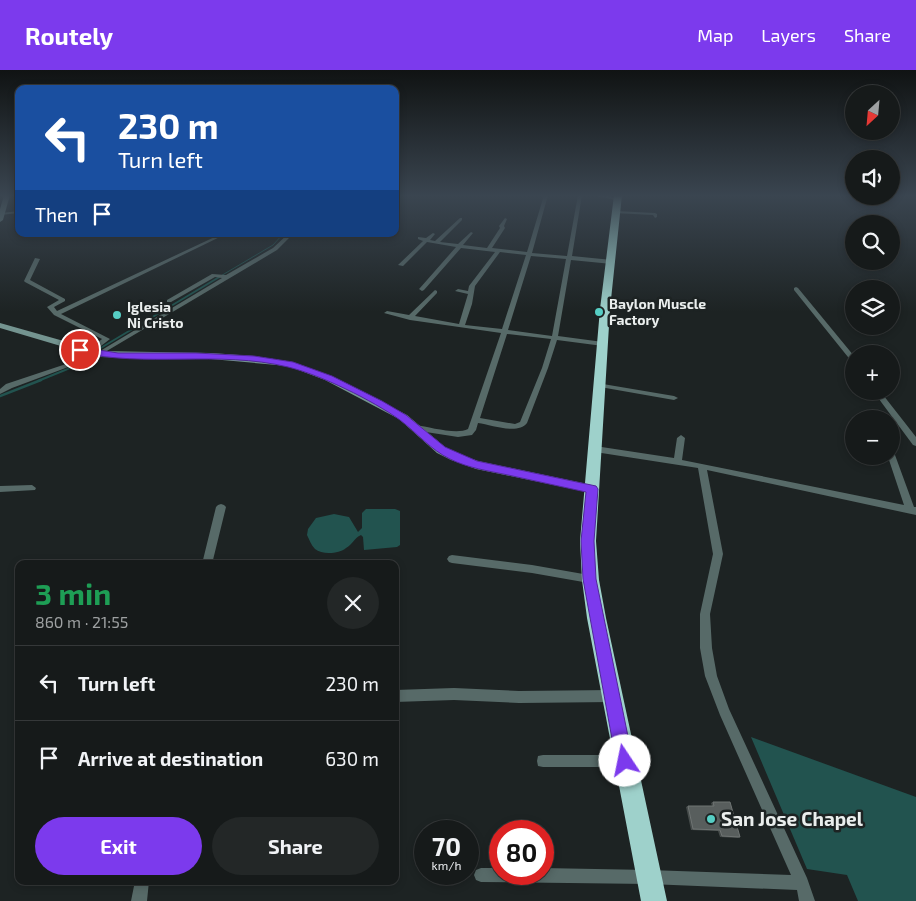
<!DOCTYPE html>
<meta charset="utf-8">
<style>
body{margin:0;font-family:"Exo 2",sans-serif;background:#232727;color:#f1f3f6;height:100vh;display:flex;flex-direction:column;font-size:19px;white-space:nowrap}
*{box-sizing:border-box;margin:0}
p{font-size:16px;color:#9ea1a2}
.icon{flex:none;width:28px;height:28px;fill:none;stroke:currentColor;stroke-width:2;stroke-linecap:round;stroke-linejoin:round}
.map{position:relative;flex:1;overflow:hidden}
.panel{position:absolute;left:15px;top:490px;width:384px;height:325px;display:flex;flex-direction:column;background:#161a1a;border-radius:10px;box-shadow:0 2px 8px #0003,0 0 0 1px #353839}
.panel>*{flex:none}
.top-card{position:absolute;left:15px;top:15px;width:384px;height:152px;border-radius:10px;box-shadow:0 2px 8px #0003,0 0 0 1px #353839;background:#1a4fa0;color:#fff;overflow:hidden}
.needle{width:32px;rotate:206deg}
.tools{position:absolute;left:845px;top:15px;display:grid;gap:10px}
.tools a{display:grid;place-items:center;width:55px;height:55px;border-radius:50%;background:#161a1a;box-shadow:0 2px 8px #0003,0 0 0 1px #353839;font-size:25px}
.speed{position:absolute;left:414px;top:750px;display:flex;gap:10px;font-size:25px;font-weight:700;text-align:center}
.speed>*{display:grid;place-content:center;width:65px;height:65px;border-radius:50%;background:#161a1a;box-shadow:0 2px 8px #0003,0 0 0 1px #353839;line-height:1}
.speed small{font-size:12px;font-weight:400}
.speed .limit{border:8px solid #d22;background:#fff;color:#111}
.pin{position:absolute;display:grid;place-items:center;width:42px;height:42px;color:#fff;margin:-21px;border:2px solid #fff;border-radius:50%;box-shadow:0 1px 5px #0007}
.me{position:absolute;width:55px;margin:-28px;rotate:349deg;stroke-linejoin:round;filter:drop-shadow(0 0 4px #0008)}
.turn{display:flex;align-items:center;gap:18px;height:105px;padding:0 20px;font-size:22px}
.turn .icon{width:65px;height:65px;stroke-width:2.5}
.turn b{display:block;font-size:35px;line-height:42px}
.then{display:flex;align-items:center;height:48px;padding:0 20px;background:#0003;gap:10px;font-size:19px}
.round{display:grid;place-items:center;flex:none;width:52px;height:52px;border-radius:26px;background:#232727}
.headline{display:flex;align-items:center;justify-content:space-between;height:85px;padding:0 20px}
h1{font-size:30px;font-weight:700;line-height:38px;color:#1e9e55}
.button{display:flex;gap:10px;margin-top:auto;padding:10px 20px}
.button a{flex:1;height:58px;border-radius:30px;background:#7c3aed;color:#fff;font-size:20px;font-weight:700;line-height:58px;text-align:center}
.button a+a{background:#232727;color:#f1f3f6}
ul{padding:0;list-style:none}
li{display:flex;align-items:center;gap:15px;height:75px;padding:0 20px;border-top:1px solid #353839}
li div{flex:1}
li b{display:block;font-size:19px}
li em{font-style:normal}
header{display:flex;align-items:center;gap:30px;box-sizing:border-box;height:70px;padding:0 25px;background:#7c3aed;color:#fff}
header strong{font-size:24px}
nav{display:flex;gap:28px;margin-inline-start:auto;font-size:18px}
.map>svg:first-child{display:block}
</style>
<header>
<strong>Routely</strong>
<nav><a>Map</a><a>Layers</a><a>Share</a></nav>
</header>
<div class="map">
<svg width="916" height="831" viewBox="0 0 916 831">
<rect width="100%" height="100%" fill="#1d2323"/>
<path fill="#22534f" d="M366,439H395L400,441V475L397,477L364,480L363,467L361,465C354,468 353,474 346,478C339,484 322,485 315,479C311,475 309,469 307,465L308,459L316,448L334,444L349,447L358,462L362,458V443Z
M751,667L916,727V831H858L847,805L807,799Z"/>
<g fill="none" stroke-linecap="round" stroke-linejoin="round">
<path stroke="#22534f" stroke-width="1" d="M219,207L273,175L283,164"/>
<path stroke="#22534f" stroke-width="2" d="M99,279L221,206
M38,311L75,296L91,286"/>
<path stroke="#22534f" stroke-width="2.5" d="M0,326L41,310"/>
<path fill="#576a68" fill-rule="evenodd" d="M544,125H548L532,183L567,186L578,125H582L572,186L612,190L615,192L612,194L571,190L558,266L603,272L606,274L603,276L557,270L548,298L527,353C518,365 492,355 478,353L476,360L472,365L458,367L413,360L412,358L413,356L416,355C429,357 457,365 468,359L501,263L410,250L384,243L387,241L409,245L435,220L437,221V223L415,246L459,254L468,224L455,221L458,219L468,221L469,216L495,182L461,178L424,220L422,221L419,219L420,218L456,177L427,172L403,196L398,195L423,171L418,169V167L426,168L433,163L435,164L430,170L435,171L460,148H462V150L440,172L458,174L471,162L473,163L463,175L487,178L500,158L499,156L505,148L507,149L504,156L505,158L492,178L527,182ZM500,182L526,185L502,259L465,255L472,234L475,216ZM531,186L566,189L552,266L508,260ZM507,264L551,269L542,298L520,352L515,354L480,348Z
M589,125H603L619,129L617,130Z
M19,141V143L0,145L1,143Z
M616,141L655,143L657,144V147L655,148L653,145L614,143V142Z
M221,164H226L61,244L110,269L79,293L12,318L0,324V319L6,314L75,291L102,269L54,245L47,237L59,230L25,212L24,211L35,188L40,189L30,210L65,229V231L54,237L57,241Z
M288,164H293L277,180L100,285L98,286L95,284L222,208L215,207L171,232H167V230L212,204L226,205L273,178Z
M796,217L798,218L854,286V293L852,292L794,220V218Z
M597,313L674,326L678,328L674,330L600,317H597Z
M873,321H880L916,367V376L913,375Z
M681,365L685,368L682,390L904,435L888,387L891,386V384L895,385L914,437H916V445L707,400L723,484L710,544L712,578L717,606L729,639L807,808L815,831H799L797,820L649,814L481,812L476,810L474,805L476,800L481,798H500V804H542V798L649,800L791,805L720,645L705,606L700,578V544L713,484L698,398L595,382L591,379L595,376L674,388L677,368Z
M32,415L36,418L35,420L0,422V416Z
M221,434L224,435L226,437L212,494H202L216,437L218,435Z
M452,485L532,495L589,505L593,506L594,509L593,512L589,513L532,503L452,493L449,492L447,489L449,486Z
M454,618L519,621L612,620L616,622L618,626L616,630L612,632L519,633L454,630L395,632V620Z
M543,685H625L630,686L631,691L630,696L625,697H543L538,696L537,691L538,686Z
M135,811H149L147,831H131Z"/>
<path fill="#749490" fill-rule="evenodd" d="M4,125H10L3,150L0,152V139Z
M0,253L99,281L211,283L254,286L293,292L331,306L407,345L445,377L459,384L478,391L592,415L598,419L592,423L476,399L451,390L437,383L399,349L325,310L288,296L211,289L98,287L0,258Z"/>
<path fill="#9ed1cb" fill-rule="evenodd" d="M614,125H622L610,239L596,471L599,510L606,548L667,831H641L587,548L582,510L580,471L600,239Z"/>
</g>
<path fill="#464c4b" d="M713,732L740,767L738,768L720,767L718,761L691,760L686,737L688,736H712L711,733Z"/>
<path fill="#585e5d" stroke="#6f7473" d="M713,732H730L740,767L722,766L720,760L693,759L688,736H714Z"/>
<linearGradient id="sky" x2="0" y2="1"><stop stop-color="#101313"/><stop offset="0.52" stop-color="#3a4550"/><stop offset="1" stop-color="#3a4550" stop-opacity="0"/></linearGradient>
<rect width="916" height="242" fill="url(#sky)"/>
<path fill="#7c3aed" stroke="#51269a" d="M80,277L118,283H196L254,286L293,292L332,306L382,331L406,345L445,377L477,391L596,416L598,419L594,471L596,509L633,691L631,697L625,699L619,697L616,691L583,509L581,471L586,422C560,416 534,411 508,405C489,401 468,398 450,389C431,380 417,363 400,350C372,330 321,305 288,297C218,280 146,298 77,282L76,280Z"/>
<g fill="#56cec4" stroke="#1d2323" stroke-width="2">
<circle cx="599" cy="242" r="5"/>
<circle cx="117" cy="245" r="5"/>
<circle cx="711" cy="749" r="5"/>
</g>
<g text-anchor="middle" stroke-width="5" stroke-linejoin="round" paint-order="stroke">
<g font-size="14" font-weight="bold" fill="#eaeeed" stroke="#1d2323" text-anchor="start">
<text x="609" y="239">Baylon Muscle<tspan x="609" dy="16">Factory</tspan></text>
<text x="127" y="242">Iglesia<tspan x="127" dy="16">Ni Cristo</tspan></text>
</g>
<g font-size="19" font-weight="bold" fill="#eaeeed" stroke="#1d2323" text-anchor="start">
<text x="721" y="756">San Jose Chapel</text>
</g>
</g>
</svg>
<div class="tools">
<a><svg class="needle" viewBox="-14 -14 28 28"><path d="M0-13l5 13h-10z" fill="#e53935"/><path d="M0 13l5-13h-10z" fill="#9ea1a2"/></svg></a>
<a><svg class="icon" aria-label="sound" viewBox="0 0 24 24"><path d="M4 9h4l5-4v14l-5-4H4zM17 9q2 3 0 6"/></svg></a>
<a><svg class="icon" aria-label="search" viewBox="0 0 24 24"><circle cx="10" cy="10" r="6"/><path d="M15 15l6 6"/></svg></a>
<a><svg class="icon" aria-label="layers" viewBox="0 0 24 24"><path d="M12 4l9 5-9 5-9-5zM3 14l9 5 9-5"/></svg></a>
<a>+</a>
<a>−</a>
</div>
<div class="speed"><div>70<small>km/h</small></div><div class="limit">80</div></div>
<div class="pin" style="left:80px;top:280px;background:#d93025"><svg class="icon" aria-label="arrive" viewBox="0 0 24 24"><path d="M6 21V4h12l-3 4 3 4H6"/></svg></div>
<svg class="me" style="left:625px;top:691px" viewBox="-20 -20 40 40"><circle r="19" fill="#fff"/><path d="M0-13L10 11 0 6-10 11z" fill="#7c3aed"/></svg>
<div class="top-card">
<div class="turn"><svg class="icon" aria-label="left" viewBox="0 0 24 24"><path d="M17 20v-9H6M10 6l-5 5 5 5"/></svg><div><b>230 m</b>Turn left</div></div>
<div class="then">Then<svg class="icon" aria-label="arrive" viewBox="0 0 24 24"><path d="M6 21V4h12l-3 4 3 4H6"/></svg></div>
</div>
<section class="panel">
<div class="headline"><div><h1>3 min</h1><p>860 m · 21:55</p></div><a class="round"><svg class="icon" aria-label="close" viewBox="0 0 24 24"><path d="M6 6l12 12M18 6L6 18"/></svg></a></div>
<ul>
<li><svg class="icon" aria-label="left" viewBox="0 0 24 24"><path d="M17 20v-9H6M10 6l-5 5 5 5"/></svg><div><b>Turn left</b></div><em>230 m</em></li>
<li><svg class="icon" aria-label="arrive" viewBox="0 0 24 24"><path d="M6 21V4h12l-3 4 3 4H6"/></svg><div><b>Arrive at destination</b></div><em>630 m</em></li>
</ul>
<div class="button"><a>Exit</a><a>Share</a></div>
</section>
</div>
